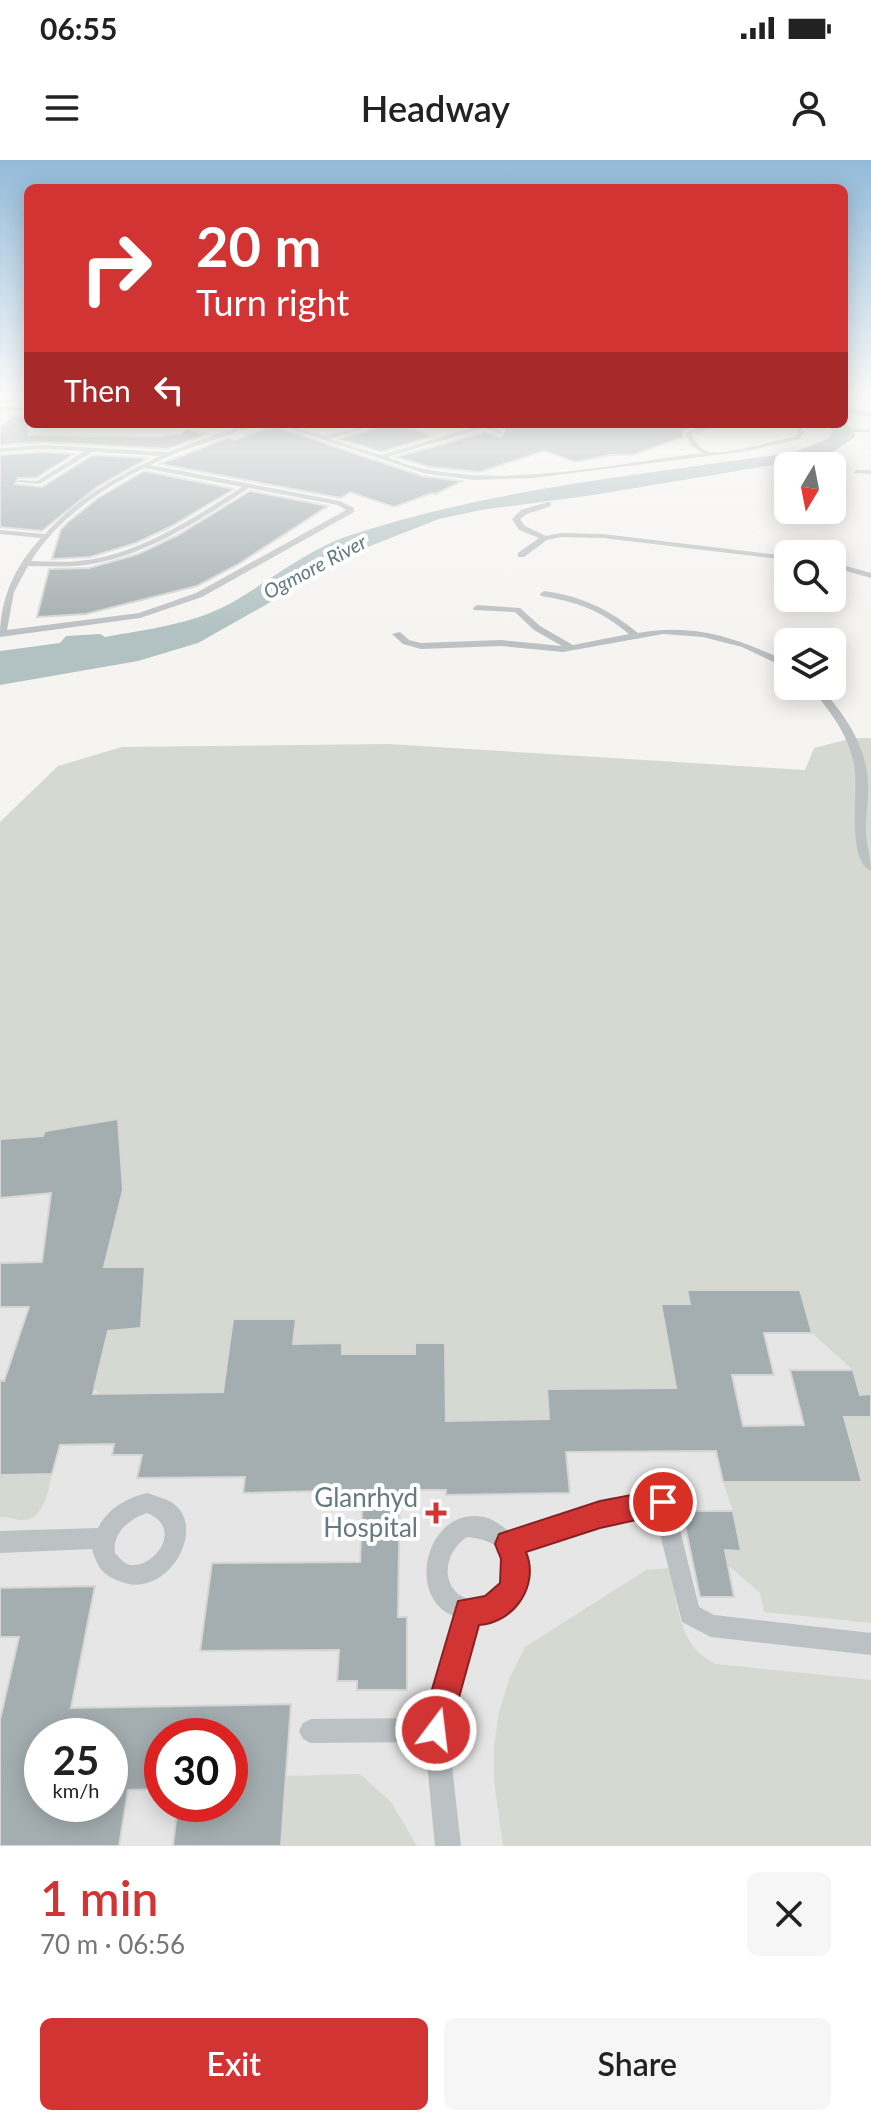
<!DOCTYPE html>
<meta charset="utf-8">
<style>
body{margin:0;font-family:Lato,sans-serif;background:#f6f6f6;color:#222;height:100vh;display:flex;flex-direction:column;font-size:30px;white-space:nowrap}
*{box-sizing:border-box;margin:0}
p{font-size:26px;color:#767676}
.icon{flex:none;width:44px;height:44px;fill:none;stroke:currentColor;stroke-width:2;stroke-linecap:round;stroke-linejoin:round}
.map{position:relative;height:1686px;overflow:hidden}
.drawer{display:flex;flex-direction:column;background:#fff;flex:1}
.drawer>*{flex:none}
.guide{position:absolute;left:24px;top:24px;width:824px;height:244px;border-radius:12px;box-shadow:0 4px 20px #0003;background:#d23434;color:#fff;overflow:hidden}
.needle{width:52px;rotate:190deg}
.tools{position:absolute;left:774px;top:292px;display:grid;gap:16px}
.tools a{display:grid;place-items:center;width:72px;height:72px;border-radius:12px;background:#fff;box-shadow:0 4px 20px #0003;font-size:40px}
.speed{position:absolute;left:24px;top:1558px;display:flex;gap:16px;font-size:40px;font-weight:700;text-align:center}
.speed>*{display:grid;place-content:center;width:104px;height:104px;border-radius:50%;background:#fff;box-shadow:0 4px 20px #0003;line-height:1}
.speed small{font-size:20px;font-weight:400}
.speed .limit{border:12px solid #d22;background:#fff;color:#111}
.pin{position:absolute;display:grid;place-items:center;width:68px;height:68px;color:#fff;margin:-34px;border:4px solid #fff;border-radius:50%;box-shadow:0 2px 8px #0007}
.me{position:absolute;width:88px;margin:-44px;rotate:15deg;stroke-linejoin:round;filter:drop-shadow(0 0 6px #0008)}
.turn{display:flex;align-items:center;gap:28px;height:168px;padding:0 40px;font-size:36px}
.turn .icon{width:104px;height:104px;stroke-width:2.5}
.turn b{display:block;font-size:56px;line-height:68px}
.then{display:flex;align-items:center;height:76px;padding:0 40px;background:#0003;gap:16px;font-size:30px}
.round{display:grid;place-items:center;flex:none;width:84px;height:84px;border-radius:12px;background:#f6f6f6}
.summary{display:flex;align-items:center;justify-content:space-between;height:136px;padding:0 40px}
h1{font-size:48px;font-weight:600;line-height:60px;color:#d23434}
.cta{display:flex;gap:16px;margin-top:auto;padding:16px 40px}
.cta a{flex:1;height:92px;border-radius:12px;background:#d23434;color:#fff;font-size:32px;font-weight:600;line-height:92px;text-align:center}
.cta a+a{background:#f6f6f6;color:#222}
.status{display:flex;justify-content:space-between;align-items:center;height:56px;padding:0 40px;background:#fff;direction:ltr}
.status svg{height:22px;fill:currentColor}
header{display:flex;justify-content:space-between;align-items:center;height:104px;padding:0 40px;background:#fff;font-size:36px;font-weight:600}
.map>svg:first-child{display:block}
</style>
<div class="status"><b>06:55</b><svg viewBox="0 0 49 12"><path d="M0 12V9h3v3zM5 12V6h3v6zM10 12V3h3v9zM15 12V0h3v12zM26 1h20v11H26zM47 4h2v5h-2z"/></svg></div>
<header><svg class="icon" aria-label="menu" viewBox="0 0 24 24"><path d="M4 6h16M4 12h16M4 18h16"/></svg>Headway<svg class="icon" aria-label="person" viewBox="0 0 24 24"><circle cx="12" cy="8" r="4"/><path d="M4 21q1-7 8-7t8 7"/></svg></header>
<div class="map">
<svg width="871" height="1686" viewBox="0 0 871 1686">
<rect width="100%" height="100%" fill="#f5f4f1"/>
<path fill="#e5e6e5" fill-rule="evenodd" d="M0,888L871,1130V1686H0ZM42,1576H110V1644H42ZM162,1576H230V1644H162Z"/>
<path fill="#d6d9d1" d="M853,578H871V1234L860,1235L853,1210L812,1173L799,1130H688L690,1144L661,1145L676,1228L547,1229L549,1260L445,1261V1183H415V1194H342V1183L293,1184L295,1159H234L256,1232H191L186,1261L167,1233L100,1234L94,1229L104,1186L89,1172L141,1167L145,1107H104L123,1030L118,960L45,971L43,976L0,979V662L58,606L122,587L389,584L805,610L814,588Z
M844,1257H871V1463L764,1452L760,1433L728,1405L725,1390H741L733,1351L723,1322H862Z
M52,1314C48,1331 44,1362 20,1360C13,1359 8,1357 0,1357V1315Z
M670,1408C678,1445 678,1487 716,1504L871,1520V1686H503L494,1621V1585L499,1552L510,1517L525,1487L646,1410Z
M360,1614L391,1642L417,1686H281L286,1616Z"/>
<path fill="#b2c2c3" d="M844,262L854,270L855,277L827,296L593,335L481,350L439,359L370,386L198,483L138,501L0,525V491L60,483L66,476L100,474L105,477C149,469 194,464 233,442C274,418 309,388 354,374C499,327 645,315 795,292L828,279L833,271L825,264Z"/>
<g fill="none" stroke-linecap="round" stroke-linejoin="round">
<path stroke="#b2c2c3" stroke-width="3" d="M847,270L869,271"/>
</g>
<path fill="#a4aeb0" stroke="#d6d6d4" stroke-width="2" fill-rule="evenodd" d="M12,256H28V275L157,277L181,274L186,269L208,274L168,289L42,282L0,285V267Z
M388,264H398L434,276L381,292L340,279Z
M495,264H711V268L696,273L691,266L683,272V277L633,295H611L575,302L544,291L480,312L429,307L396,297L485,272L501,277L505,270Z
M274,266L422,316L462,321L436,334L432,333L394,347L350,332L341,338L160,304L228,278L235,280Z
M42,292L74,294L36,318H18L15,324L42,327L93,295L148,298L97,327L42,371L0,367V295Z
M144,311L234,329L172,366L136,383L90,397L52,399L61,369L68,362L98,338Z
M250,331L328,346L237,405L197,426L86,454L37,457L49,409L89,408L138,394L178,375Z
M118,959L123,1030L104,1107H145L141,1168L108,1171L93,1234L223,1232L233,1159H296L293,1184L342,1183V1194H415V1183H445L446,1261L549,1259L547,1229L676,1228L661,1144H690L687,1130H800L812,1173H764L774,1215H732L743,1266L804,1265L790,1210H853L860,1235L871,1234V1257H844L862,1322H723L716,1291L566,1292L570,1333L446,1335V1330H400L398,1457H407V1530H357V1521H337L339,1490L200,1491L212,1403L360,1402L363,1330L243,1333L245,1317L137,1318L142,1295H112L114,1284L60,1285L52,1314L0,1315V1220L4,1221L29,1147H0V1103L42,1102L51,1033L0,1038V979L43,976L45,971Z
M682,1351H733L741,1391L725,1390L734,1437H700Z
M95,1426L71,1548L291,1544L281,1686H173L178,1644H230V1576H162V1629L128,1630L119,1686H0V1560L19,1477H0V1428ZM42,1576H110V1644H42Z"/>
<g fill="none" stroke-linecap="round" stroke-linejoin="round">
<defs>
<path id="major" d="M857,234H871V247L866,245Z"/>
</defs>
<use href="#major" stroke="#adb4b6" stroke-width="2"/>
<path fill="#bcc1c3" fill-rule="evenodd" d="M0,247L28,248V252L0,251Z
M844,248L871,253V257L844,252Z
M249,264H259L179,292L150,305L340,341L354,348V352L202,437L140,458L0,477C0,438 15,406 41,378L0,374V370L45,374C76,339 118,315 160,296L92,292L40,324L17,322L20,320L37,321L84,291L42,289L0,292V288L42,285L168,292L216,274ZM144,308L242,327C198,355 150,387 99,398C76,403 53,402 31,401C55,361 103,328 144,308ZM249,328L338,345L346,350L196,433L139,453L7,470L14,432L28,406C51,406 75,408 97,403C152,392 203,358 249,328Z
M276,264H285L323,276L363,267V269L330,279L381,295L484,264L502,271L500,274L484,268L387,297C401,302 415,308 429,310C517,326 614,304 702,293L692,286L685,274L691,269L694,271L691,274C695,281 701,290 710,292C725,295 777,280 795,277L799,272L792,264H798L805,272L799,279L748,291L533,318L474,320L423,313Z
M856,310H871V314L854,313Z
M548,342H551V346L527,354L520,359L525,366L546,376L561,373L603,374L788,396V400L603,378L561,377L547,380L524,397H518V393L539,378L519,370L512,359L521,350Z
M832,402L871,413V418L832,407Z
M544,431C581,436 609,449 638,473C695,463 737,478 788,502V509L742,487L703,477L663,474L563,492L501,486L421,489L403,484L392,474L400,472L409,480L421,483L501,480L562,486L534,470L515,452L474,450L473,448L477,445L520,448L540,466L573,485L629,474C600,450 578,442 541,436L540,434Z
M809,526H819C844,553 867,586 868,624C869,641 865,657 866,674C867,687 871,698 871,711C844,698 861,627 853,600C846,570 828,549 809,526Z
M663,1332L670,1335L673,1342L699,1447L714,1455L871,1473V1495L711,1477L682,1462L655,1354L600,1365L522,1391C532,1426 514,1457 477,1462L448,1570L461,1686H435L425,1582L311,1583L303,1579L299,1571L303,1563L311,1559L427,1558L456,1457C403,1439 427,1345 484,1357C494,1359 503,1367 511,1373L600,1345ZM467,1377C478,1378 494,1381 501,1391C502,1393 503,1402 503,1404C505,1424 494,1443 471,1439C464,1438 460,1436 455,1431C440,1413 450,1388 467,1377Z
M147,1333C155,1336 164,1338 171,1342C210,1366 167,1442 119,1421C102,1415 97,1406 92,1389L0,1393V1371L98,1368C108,1348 127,1338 147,1333ZM147,1353C184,1368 155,1408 130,1405C124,1404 119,1397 115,1393C112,1373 129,1359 147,1353Z"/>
<use href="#major" fill="#fff" fill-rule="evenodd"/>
</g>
<linearGradient id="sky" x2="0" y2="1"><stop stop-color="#92bad9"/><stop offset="0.5" stop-color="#fafaf9"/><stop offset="1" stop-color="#fafaf9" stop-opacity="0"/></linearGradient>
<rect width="871" height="470" fill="url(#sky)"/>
<path fill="#d23434" stroke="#822" stroke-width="2" d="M663,1329L673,1333L677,1342L673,1352L600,1368L526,1392C540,1425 514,1463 479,1465L447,1581L436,1585L425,1581L420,1570L458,1441L485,1436L500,1423L501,1399L495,1384L499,1374L600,1341Z"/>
<path fill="#d23434" stroke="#fff" stroke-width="3" d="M432 1341h8v8h8v8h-8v8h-8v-8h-8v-8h8z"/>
<g text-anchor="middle" stroke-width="8" stroke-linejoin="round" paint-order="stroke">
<g font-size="20" font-style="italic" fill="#637b7d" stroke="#fff">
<text transform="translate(315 407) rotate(-28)" y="7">Ogmore River</text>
</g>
<g font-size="26" fill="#667a80" stroke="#fff" text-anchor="end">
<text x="418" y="1347">Glanrhyd<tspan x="418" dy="30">Hospital</tspan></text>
</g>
</g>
</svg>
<div class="tools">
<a><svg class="needle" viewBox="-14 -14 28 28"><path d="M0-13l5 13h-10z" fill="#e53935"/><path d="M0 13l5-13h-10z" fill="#767676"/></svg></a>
<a><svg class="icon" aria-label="search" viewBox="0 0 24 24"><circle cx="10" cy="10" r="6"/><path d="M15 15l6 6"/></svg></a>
<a><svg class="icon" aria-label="layers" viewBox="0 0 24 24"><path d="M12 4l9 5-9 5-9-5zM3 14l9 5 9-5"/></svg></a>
</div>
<div class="speed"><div>25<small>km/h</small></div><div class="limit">30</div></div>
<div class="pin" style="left:663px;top:1342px;background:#d93025"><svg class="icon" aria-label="arrive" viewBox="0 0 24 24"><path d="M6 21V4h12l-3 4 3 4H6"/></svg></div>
<svg class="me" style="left:436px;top:1570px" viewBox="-20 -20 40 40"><circle r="17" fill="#d23434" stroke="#fff" stroke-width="3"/><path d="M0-11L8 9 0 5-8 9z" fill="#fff"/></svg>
<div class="guide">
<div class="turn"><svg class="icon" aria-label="right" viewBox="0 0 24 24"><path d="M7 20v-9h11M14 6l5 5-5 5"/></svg><div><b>20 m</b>Turn right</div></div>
<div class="then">Then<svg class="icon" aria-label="left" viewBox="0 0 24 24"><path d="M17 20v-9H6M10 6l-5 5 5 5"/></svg></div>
</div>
</div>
<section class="drawer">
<div class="summary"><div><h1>1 min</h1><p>70 m · 06:56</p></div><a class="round"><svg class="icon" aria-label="close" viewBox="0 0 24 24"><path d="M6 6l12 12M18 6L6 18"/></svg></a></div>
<div class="cta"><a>Exit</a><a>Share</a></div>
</section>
